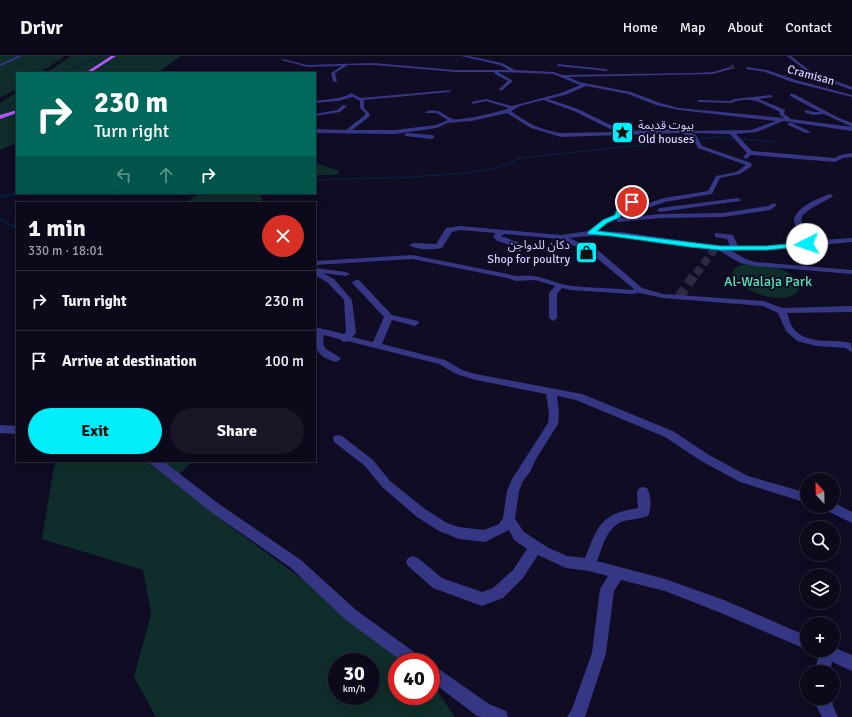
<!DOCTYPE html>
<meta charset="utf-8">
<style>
body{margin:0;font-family:Signika,"Noto Sans Arabic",sans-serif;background:#191727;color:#f1f3f6;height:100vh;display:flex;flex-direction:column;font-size:15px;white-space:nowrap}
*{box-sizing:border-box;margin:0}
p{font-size:13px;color:#9a9aa2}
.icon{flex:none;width:22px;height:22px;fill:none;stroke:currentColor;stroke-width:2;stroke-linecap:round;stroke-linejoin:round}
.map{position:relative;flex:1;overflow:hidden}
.details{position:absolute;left:16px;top:146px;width:300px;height:260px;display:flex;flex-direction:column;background:#0b091a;border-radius:0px;box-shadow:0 4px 16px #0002,0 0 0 1px #2b2a39}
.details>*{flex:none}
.top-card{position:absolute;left:16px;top:16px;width:300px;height:122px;border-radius:0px;box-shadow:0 4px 16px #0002,0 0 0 1px #2b2a39;background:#00695c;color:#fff;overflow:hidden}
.needle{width:26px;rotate:338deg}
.buttons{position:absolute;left:800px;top:417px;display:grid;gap:8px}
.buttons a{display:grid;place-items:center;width:40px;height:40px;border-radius:50%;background:#0b091a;box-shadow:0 4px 16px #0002,0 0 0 1px #2b2a39;font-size:20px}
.speed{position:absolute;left:328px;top:597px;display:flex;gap:8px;font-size:20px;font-weight:700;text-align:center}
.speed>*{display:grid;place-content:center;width:52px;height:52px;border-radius:50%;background:#0b091a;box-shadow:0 4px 16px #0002,0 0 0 1px #2b2a39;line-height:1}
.speed small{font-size:10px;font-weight:400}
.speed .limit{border:6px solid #d22;background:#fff;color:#111}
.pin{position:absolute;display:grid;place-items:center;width:34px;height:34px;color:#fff;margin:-17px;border:2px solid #fff;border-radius:50%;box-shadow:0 1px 4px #0007}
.me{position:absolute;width:44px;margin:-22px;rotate:266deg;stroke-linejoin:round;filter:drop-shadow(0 0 3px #0008)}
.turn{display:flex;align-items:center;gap:14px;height:84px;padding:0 12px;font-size:18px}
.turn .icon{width:52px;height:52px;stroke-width:2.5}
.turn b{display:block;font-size:28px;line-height:34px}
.lanes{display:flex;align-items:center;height:38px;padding:0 12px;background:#0003;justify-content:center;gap:20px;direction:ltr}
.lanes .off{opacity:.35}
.round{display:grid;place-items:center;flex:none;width:42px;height:42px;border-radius:21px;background:#191727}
.headline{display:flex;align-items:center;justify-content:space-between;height:68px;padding:0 12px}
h1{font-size:24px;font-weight:700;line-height:30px}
.action{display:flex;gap:8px;margin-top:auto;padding:8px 12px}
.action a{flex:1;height:46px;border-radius:24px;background:#00edf9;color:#111;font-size:16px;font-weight:700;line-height:46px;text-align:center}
.action a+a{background:#191727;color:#f1f3f6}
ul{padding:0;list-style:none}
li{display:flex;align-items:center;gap:12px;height:60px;padding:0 12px;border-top:1px solid #2b2a39}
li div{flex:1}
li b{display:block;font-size:15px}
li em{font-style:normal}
header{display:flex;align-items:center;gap:24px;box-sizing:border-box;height:56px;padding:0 20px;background:#0b091a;border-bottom:1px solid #2b2a39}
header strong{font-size:19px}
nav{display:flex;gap:22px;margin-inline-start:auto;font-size:14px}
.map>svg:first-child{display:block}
</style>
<header>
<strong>Drivr</strong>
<nav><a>Home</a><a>Map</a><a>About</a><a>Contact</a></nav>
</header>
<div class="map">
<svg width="852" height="661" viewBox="0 0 852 661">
<rect width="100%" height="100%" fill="#0f0c23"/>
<path fill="#0f2d2a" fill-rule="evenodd" d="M0,0H65L40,17H17V33L0,42Z
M71,0H181L158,17H46Z
M17,36V87L0,94V47Z
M315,107L340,115L336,119H315Z
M200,137H260L263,147H185Z
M752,207C763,209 775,210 785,215C808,228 802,243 776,242C754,241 705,213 752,207Z
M55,405H193L177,420L215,459L415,606H397V640H431V626L455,661H156L134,621L151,558L143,514L42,483ZM337,606H371V640H337Z"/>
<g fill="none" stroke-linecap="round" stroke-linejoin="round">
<path stroke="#071f41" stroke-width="1" d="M66,17L100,0
M132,17L148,15L167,17
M0,53L17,45"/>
<path stroke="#071f41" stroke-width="1.5" d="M315,124L411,121L467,117L500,111L520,102L719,81L777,86"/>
<path stroke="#071f41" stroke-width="2" d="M0,141L21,137
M0,163L17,172"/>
<path stroke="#2c2944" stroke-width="4.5" stroke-dasharray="4.5 2" stroke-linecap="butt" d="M730,12L735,10"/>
<path stroke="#2c2944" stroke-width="8" stroke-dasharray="8 4" stroke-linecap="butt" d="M696,218L716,191"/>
<path stroke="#2c2944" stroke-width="10" stroke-dasharray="10 5.5" stroke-linecap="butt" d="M679,241L696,217"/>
<path fill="#353684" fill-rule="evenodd" d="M18,0H23L0,10V8Z
M461,0H469L502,7L515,14L554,16L562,19L694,17L713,16L730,11L731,13L713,18L568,21L579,26L631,36L660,47L679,52L784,62L779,58L780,56C762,47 751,39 731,47L699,46L697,45L699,44L730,45L734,43L771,39L773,41L759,43L785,54L784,58L791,63L852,71V75L783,65L757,76L736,78L752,95L834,102L840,99L852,97V101L843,102L835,106L751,99L746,103L743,101L747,97L730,78L692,77L696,79L702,90L751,107L752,110L740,118L720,122L712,138L665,146L619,162L661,158L723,157L768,150L774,147L776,148V150L770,154L723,161L661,162L619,166L617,165L616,163L607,166L598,175L621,176L721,190H730L727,183L715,181V177L733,179L738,190H767L813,185C806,180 795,174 794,165C794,152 820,141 830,138L833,140L832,141L810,153L802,160L801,164L805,173L821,184L852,182V186L767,194H730L746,203L755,206L852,214V218L755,210L740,207L718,194L621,180L600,179L569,182L599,195L642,232L663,238L764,245L782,252L852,250V256L787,257C789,262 790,268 793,272C807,290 833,282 851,287L852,296L845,292L816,290L797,285L786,275L778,257L763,250L663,242L639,237L632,238L570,234L562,232L557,238V262L553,265L549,262V237L555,230L535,224L516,225L507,222L412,203L315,209V205L412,199L517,220C541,217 550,227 572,230C592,232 612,232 632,234L634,233L593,199L560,183L504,178L501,180L520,187L521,189L517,191L497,185L493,180L496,177L460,174L452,176L442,192C433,194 416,194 409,189L413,187L436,188L446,172L460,170L561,179L588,175L603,164L615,159L618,150L630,145H634V147L623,152L622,156L664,142L708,135L716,120L736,116L746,109L698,92L692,81L681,77L561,81L531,72L507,57L472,65L447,67L437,72L395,78L315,77V73L346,74L365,59V57L360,52V45L353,41L338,45L315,47V45C327,43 343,43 351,37L361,42L451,34L449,36L364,44V52L369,57L370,60L352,74H395L436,69L448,64L436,57H425L427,55C443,53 440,58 453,63C460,65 501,56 509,52L486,45L473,48L471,46L486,43L512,50L561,37L580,29L553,18L498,16L513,25L501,35L499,33L508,25L495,18L494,16H455L374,9H348L335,17L337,25L335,26L333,25L331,17L342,10L307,11L281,4L283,3L307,9L374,7L455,14H509L500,9ZM586,30L628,38L656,49L679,54L776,65L751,74L686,75L682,73L623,75L578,53L548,43L565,39ZM543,44L574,55L616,76L561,77C541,74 527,67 511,55L520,50Z
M787,0H791L813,17L852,31V34L811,19Z
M558,8L606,13L608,14L606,15L557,10Z
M747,11L767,14L796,24L852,39V41L792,26L765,16L746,13Z
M790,38H794L837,61L852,67V71L824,58L813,59L804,56L806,54L814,56H820L790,40Z
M343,49L347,50L340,56L315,60V58L337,54Z
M788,67H792L811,76L806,77L788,69Z
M407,77L432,79L435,81L432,83L405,80V78Z
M738,142L741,144L740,145L660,156L657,154L660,152Z
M315,212L346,216L350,218L346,220L323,217L334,223L352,244L356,277L352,281L373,286L384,261L353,228L352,226L356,224H359L392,259L418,265L419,267L415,270L392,264L382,288L445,304L462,314L476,318L582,338L673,375L709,399L748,420L807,437V447L740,426L701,405L665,381L576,344L557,340L559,357L558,368L536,403L530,416L523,425L519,435L515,463L524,476L547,491L567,500L585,502C598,470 600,458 638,452L637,436L639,432L643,431L647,432C651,439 652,453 648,460C640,463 632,463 624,465C607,470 603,490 597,505L665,523L724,544L807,580L808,594L721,557L665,535L621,524L614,535L606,597L586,658L585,661H567L572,653L592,597L600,533L608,520L589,515L566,512L538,499L523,522L503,542L482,550L433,532L408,510L406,506L408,502L413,500L418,502L442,522L482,536L493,532L513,514L527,493L514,484L509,474L485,486L459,483L439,475L417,461L382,431L365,410L334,386L333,383L334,380L338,379L342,380L373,404L390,425L425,453L447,467L459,471L484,474L499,468L503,462L507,435L512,423L548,367L549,357L546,338L476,324L456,318L439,308L347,285L344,286L339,283L324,279C320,297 332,293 341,303L336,306C313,300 315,289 315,271L344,278L346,276L344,244L328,227L315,219Z
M0,369L17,370V378L0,377Z
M149,405H163L219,448L301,504L356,554L421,601L424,606H403L346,564L291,512L211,456L151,408Z
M833,446L852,456V467L825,454L823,450H833Z
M833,591L852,599V615L832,606L830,616H814L819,600L815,594H833Z
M431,608L436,611L489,648L506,655L508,661H481L477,660L431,625Z
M816,642H832L833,650L838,661H822L817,651Z"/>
<path fill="#b755ff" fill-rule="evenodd" d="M111,0H116L90,17H85Z
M17,54V57L0,63V59Z"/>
</g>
<path fill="#00edf9" stroke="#009aa2" d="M630,145L635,146L623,152L620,161L607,167L597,175L720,190H767L807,186L810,188L807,190L767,194H720L690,191L611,180L588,178V176L603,164L615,159L618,150Z"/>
<defs>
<symbol id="sight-square" viewBox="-11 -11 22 22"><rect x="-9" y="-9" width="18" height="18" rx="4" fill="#00edf9" stroke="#0f0c23"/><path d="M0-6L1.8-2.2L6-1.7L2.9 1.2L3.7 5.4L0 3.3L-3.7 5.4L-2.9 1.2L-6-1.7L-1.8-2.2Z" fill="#111"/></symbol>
<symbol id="shop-square" viewBox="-11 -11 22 22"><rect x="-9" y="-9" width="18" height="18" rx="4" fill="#00edf9" stroke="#0f0c23"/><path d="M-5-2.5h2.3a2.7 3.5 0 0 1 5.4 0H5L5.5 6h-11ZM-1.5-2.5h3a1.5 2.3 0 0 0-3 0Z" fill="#111"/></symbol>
</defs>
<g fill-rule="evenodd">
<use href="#sight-square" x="610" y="64" width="25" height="25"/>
<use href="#shop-square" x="574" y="184" width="25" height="25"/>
</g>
<g text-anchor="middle" stroke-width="4" stroke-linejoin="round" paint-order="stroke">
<g font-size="12" fill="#d1ceff" stroke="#0f0c23">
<text transform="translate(811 19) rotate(15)" y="4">Cramisan</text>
</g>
<g font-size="12" fill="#d1ceff" stroke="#0f0c23" text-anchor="start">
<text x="638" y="73">بيوت قديمة<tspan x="638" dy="14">Old houses</tspan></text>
<text x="570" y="193" text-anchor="end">دكان للدواجن<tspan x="570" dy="14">Shop for poultry</tspan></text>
</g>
<g font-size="14" fill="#54e5ba" stroke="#0f0c23">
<text x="768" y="230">Al-Walaja Park</text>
</g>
</g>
</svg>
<div class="buttons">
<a><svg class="needle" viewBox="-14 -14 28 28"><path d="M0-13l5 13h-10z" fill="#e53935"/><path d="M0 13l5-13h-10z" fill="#9a9aa2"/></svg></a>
<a><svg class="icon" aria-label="search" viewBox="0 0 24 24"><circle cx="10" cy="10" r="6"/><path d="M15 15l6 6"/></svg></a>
<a><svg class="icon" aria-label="layers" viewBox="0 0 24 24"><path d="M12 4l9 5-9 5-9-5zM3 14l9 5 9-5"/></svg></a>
<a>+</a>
<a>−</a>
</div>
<div class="speed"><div>30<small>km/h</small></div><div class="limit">40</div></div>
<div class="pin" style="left:632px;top:146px;background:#d93025"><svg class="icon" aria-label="arrive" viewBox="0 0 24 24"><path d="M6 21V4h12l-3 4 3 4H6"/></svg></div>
<svg class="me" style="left:807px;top:188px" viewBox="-20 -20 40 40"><circle r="19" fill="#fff"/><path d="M0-13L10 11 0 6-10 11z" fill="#00edf9"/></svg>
<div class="top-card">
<div class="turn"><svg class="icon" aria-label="right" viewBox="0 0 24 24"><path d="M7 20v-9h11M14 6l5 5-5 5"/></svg><div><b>230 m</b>Turn right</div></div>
<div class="lanes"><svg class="icon off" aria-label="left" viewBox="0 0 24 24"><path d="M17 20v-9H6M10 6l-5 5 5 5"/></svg><svg class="icon off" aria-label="ahead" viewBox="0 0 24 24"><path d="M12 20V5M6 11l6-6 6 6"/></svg><svg class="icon" aria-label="right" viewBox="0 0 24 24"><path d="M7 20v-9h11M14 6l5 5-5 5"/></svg></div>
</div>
<section class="details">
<div class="headline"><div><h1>1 min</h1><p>330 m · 18:01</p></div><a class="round" style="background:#d93025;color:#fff"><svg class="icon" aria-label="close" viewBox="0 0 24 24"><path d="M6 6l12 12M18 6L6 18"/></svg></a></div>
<ul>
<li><svg class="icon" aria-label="right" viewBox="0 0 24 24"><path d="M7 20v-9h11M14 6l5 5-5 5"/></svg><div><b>Turn right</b></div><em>230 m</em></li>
<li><svg class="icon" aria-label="arrive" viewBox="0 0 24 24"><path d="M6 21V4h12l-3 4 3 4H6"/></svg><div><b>Arrive at destination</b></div><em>100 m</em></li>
</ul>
<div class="action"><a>Exit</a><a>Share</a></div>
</section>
</div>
